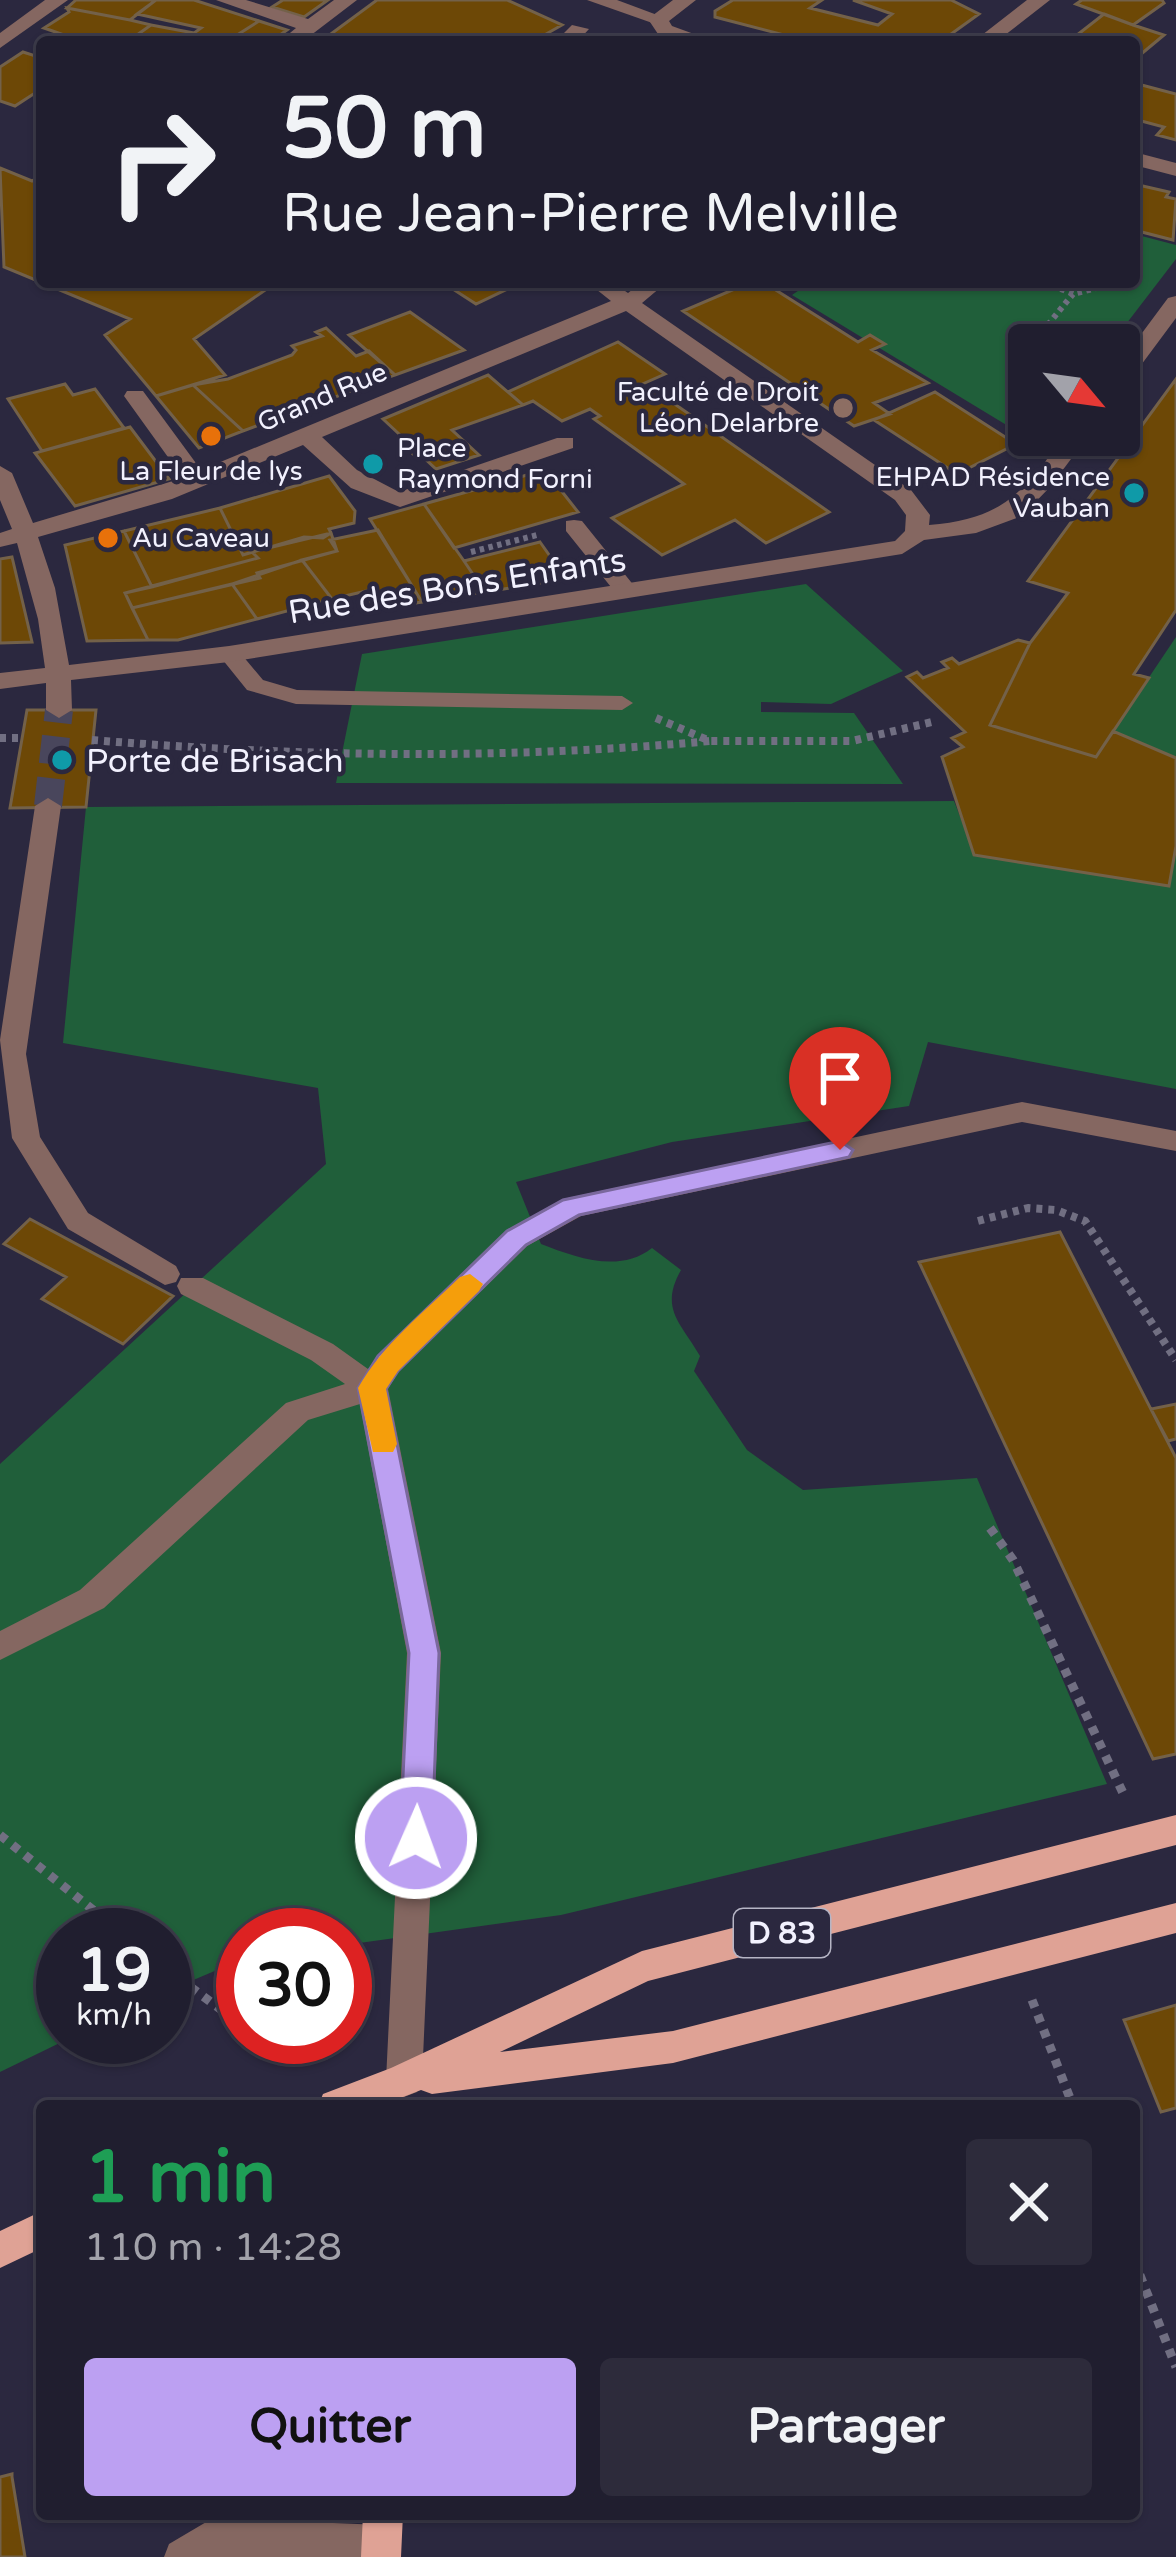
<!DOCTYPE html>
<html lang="fr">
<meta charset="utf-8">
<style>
body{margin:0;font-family:"Varela Round",sans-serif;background:#2d2b3b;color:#f1f3f6;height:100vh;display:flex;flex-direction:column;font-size:45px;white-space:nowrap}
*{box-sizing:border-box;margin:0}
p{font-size:39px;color:#a2a2aa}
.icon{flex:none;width:66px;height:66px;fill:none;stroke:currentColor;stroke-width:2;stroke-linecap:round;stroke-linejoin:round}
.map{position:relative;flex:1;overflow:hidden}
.sheet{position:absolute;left:36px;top:2100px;width:1104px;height:420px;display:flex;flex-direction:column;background:#201e2f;border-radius:12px;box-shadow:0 3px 9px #0004,0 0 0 3px #3d3c4b}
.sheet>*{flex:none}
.guide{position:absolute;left:36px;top:36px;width:1104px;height:252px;border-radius:12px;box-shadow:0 3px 9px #0004,0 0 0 3px #3d3c4b;background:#201e2f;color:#f1f3f6;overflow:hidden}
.needle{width:78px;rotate:119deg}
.fabs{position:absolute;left:1008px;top:324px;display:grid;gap:24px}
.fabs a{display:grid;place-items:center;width:132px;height:132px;border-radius:12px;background:#201e2f;box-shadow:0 3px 9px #0004,0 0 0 3px #3d3c4b;font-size:60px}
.speed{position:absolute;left:36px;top:1908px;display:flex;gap:24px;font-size:60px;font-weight:700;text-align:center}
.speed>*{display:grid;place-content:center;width:156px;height:156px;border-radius:50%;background:#201e2f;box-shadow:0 3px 9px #0004,0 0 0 3px #3d3c4b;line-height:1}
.speed small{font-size:30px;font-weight:400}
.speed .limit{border:18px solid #d22;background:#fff;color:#111}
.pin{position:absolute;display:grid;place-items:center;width:102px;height:102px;color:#fff;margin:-123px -51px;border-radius:50% 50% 50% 0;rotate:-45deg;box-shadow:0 0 12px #0007}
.pin .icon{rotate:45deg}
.me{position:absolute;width:132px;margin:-66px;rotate:2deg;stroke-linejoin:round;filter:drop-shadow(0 0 9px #0008)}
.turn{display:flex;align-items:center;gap:42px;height:252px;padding:0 48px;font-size:54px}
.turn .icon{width:156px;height:156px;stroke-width:2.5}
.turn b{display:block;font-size:84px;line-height:102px}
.round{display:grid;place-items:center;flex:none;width:126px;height:126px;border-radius:12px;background:#2d2b3b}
.headline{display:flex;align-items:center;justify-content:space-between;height:204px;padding:0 48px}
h1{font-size:72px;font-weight:700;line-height:90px;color:#1e9e55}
.button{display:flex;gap:24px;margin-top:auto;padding:24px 48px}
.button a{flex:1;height:138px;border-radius:12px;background:#bca0f2;color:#111;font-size:48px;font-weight:700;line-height:138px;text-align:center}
.button a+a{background:#2d2b3b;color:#f1f3f6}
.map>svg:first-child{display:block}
</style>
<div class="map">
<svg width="1176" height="2557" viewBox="0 0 1176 2557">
<rect width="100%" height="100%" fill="#2b283f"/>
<path fill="#205f3a" d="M1134,234L1176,245V259L1110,345H1029V435H1042L1036,443L792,295L811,282H1134Z
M806,584L903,671L831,704L761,702V712L854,713L903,784L336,783L362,654Z
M1176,637V758L1113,731Z
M954,801L975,855L1168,886L1176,846V1089L928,1042L909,1106L672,1142L516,1182L541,1244C575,1257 619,1274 652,1248L681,1270C659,1309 681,1323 700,1356L694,1371L747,1450L803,1490L977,1478L1107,1784L561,1915L345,1945V1935H243V1959L165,1992V1935H63V2037H72L0,2072V1464L326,1164L318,1088L63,1043L86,807Z"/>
<path fill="#6d4806" stroke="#736149" stroke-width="3" d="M76,0H156L130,20L67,8Z
M156,0H194L259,21L226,42H217L194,33L201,28L137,14Z
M283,0H328L304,17L272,7Z
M377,0H507L562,25L532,42H320Z
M733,0H822L810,8L878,25L892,14L853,0H951L979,14L940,42H811L715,17V11Z
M1082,0H1162L1164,3L1133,25L1076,4Z
M67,8L130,20L151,25L127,42H84L44,28L69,12Z
M1104,14L1133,25L1164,35L1134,60V42H1068Z
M259,21L287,30L270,42H226Z
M151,25L194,33L217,42H127Z
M23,52L42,58V94L35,93L15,106L0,101V67Z
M1134,83L1176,94V140L1157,135L1164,127L1134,119Z
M0,168L32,181L42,175V282H168L178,286L185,282H277L194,339L225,375L156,396L105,335L130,319L4,267Z
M1134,184L1169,192L1166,197L1176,199L1173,240L1134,230Z
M442,282H522L476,304Z
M751,282H763L858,342L870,335L885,344L872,350L928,383L874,403L890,414L854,426L683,311Z
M410,312L464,350L395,375L349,335Z
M326,328L356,356L369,351L395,375L243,431L193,385L228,379L292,355L296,350L292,346L322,336L316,332Z
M618,342L665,374L638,386L649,394L656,391L829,512L766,543L735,520L662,555L612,518L684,484L594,419L600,416L590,409L562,421L533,401L523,405L508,392Z
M488,375L523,405L452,430L479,455L436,469L423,457L418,459L408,449L414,448L383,419Z
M1176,379V610L1134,674L1149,678L1096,757L990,725L1030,643L1068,593L1028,581Z
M65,384L73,395L95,389L124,428L42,451L8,399Z
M193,385L243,431L199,448L156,396Z
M935,392L1016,444L957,474L874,420Z
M130,427L169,479L75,506L35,453Z
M545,470L578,512L454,548L424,504Z
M329,476L355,511L354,523L329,529L331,533L323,538L304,537L243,555L220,508Z
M424,504L464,561L485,592L422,602L370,519Z
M220,508L243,555L252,552L258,558L152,587L124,531Z
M378,530L422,602L374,609L366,591L332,599L302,560L337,551L330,540Z
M124,531L152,587L125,593L148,640L87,641L65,545Z
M331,533L337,551L257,573L260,578L132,608L125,593L258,558L252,552Z
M540,542L566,579L485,592L464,561Z
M12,557L32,642L0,643V559Z
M302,560L332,599L257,619L232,584Z
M232,584L257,619L178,640H148L132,608Z
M1018,640L1030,643L990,725L1096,757L1113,731L1176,758V846L1169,886L974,855L942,757L963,747L952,738L965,732L907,677L917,672L923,678L948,668L942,662L952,658L959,664Z
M27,710H96L86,807L10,808Z
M30,1219L173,1296L123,1344L42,1299L66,1277L4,1244Z
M1060,1232L1176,1458V1754L1153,1759L919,1262Z
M1176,1404V1439L1168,1441L1151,1409Z
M1176,2005V2108L1161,2112L1124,2020Z
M12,2474V2477L25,2557H0V2477Z"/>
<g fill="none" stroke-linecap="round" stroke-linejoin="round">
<path stroke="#49465c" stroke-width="28" stroke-dasharray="28 14" stroke-linecap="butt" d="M48,806L59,710"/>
<path stroke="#716f82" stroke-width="6" stroke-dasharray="4.5 4.5" stroke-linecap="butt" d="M1044,282L1073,294L1120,282
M1036,345L1033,343L1073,294
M471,552L537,535"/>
<path stroke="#716f82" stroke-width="8" stroke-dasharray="6 6" stroke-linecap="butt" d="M656,718L710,741H852L932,722
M0,738H23
M92,740C299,757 503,760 710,741
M978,1221L1028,1208L1056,1210L1085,1221L1176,1360"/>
<path stroke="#716f82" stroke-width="9" stroke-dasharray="8 8" stroke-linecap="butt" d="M990,1528L1013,1560L1123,1793L1128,1792
M0,1835L124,1935
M165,1968L243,2026
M1032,2000L1073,2106
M276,2037L329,2055
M1134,2260L1176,2367"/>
<path fill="#856761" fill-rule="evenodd" d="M574,520L582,521L635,587V597H619L566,531V521Z
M229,647L237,649L263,680L297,690L622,696L633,703L622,710L296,704L247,690L218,654Z
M213,2518L382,2525L395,2530L400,2543L392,2557H164L169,2544Z"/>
<path fill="#856761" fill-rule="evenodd" d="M587,0H617L668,19L658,25Z"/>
<path fill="#856761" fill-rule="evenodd" d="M45,0H68L0,48V33Z
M216,0H246L308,19L334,0H357L302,42H279L296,28Z
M673,0H696L669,21L672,26L716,42H685L658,34L648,19Z
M1027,0H1050L996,42H973Z
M572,25L589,29L577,42H555Z
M1134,152L1176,163V176L1134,165Z
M587,282H612L628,293L642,282H667L642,303L911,490L930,515L929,525C1004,519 1023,492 1065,435H1089L1050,487L1022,516L976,533L924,540L902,554L229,662L71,680L72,710L59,718L46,710V683L0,689V673L45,668L38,619L17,543L0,547V533L12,529L0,500V466L12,473L33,523L183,478L124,396L127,391H143L201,470L611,301ZM626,311L895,500L906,515L905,531L895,541L229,646L69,665L55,588L38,537L172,499L303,445L351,488L400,507L573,448V438H557L399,492L357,470L322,437Z
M1176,296V318L1127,384L1119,386V364L1168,298Z
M48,798L61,806L26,1054L40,1137L88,1213L176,1266L180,1274L176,1282L165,1285L68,1229L12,1138L0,1040L35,806Z
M1022,1102L1176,1131V1151L1022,1122L581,1216L527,1246L399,1371L388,1389L441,1653L422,2080L417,2092L404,2097L391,2092L386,2080L407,1653L360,1404L308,1420L104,1608L0,1660V1631L80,1590L286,1403L345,1384L311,1360L181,1294L177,1286L181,1278H203L333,1344L368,1369L507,1230L563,1199Z"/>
<path fill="#dfa295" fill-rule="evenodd" d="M1176,1815V1845L648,1981L500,2052L673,2031L1176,1903V1933L673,2063L432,2094L421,2090L380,2106H318L323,2094L391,2068L642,1951Z
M42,2211V2248L0,2268V2231Z
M363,2514H403L401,2557H361Z"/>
</g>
<path fill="#bca0f2" stroke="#7a689d" stroke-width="3" d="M840,1141L853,1150L849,1157L579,1215L526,1245L398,1371L386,1389L439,1653L432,1838L427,1848L416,1852L405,1848L400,1838L409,1653L358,1388L378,1356L507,1231L563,1200Z"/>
<path fill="#f59e0b" d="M470,1274L483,1284L479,1291L398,1371L386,1389L397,1444L393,1452H373L358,1388C383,1344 424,1312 460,1277Z"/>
<circle fill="#8d6e63" stroke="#2b283f" stroke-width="4.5" cx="843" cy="408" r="12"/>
<g fill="#e8710a" stroke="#2b283f" stroke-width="4.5">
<circle cx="211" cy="436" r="12"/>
<circle cx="108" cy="538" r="12"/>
</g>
<g fill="#0f9aa8" stroke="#2b283f" stroke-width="4.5">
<circle cx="373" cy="464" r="12"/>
<circle cx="1134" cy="493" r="12"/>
<circle cx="62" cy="760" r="12"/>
</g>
<g text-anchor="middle" stroke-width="9" stroke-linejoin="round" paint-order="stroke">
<g font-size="27" fill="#f2f1fe" stroke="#2b283f" text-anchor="end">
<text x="819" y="401">Faculté de Droit<tspan x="819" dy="31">Léon Delarbre</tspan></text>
<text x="397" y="457" text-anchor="start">Place<tspan x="397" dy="31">Raymond Forni</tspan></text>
<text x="211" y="480" text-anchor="middle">La Fleur de lys</text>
<text x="1110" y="486">EHPAD Résidence<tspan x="1110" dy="31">Vauban</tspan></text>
<text x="132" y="547" text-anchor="start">Au Caveau</text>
</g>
<g font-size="27" fill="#f2f1fe" stroke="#2b283f">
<text transform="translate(322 397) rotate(-23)" y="9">Grand Rue</text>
</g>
<rect fill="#2b283f" stroke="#b6b5c5" stroke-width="3" x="734" y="1909" width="96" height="48" rx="9"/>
<g font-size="30" font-weight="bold" fill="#f2f1fe">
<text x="782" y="1943">D 83</text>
</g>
<g font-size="33" fill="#f2f1fe" stroke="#2b283f">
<text transform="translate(457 585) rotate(-9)" y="12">Rue des Bons Enfants</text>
</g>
<g font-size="33" fill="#f2f1fe" stroke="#2b283f" text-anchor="start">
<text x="86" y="772">Porte de Brisach</text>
</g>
</g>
</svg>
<div class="fabs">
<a><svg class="needle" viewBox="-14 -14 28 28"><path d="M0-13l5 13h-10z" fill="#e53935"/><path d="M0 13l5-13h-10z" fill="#a2a2aa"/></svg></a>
</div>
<div class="speed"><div>19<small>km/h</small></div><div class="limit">30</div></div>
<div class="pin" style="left:840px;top:1150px;background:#d93025"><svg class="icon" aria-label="arrive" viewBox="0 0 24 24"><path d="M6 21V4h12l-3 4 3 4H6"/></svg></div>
<svg class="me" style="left:416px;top:1838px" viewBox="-20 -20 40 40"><circle r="17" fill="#bca0f2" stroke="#fff" stroke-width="3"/><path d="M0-11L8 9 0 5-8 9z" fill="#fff"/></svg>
<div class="guide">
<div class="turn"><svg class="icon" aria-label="right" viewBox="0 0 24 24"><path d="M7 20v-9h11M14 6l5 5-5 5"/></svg><div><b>50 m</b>Rue Jean-Pierre Melville</div></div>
</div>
<section class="sheet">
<div class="headline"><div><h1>1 min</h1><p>110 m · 14:28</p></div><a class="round"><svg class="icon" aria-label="close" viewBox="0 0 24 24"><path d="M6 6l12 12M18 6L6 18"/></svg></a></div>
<div class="button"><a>Quitter</a><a>Partager</a></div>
</section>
</div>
